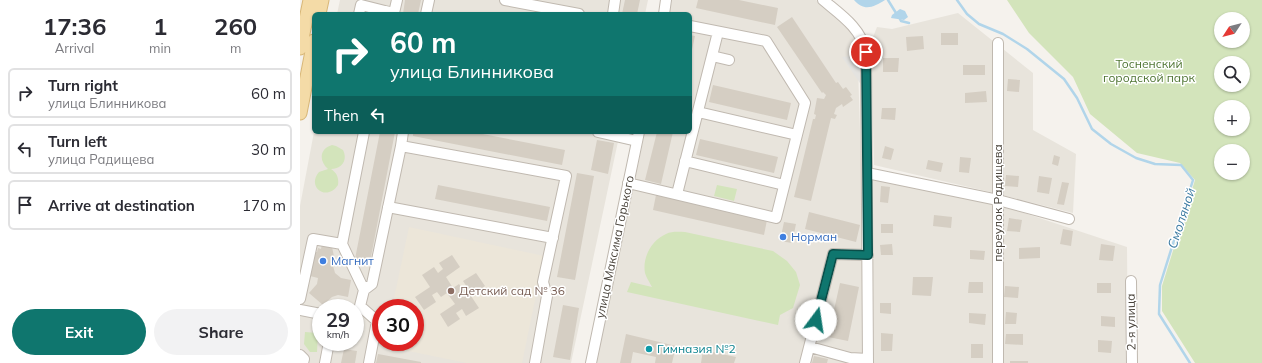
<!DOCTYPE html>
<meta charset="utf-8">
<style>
body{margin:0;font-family:Mulish,sans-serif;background:#f2f2f3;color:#2b2b33;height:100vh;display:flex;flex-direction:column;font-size:15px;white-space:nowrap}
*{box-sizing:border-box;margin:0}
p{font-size:13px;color:#7c7c81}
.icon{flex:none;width:22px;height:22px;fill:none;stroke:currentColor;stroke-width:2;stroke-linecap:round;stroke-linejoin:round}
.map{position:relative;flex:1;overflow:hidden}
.sheet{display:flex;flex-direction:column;background:#fff;width:300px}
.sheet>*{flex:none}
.banner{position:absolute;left:12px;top:12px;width:380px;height:122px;border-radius:6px;box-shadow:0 1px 3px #0004;background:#0f766e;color:#fff;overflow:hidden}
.needle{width:26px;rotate:234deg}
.fabs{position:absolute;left:914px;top:12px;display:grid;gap:8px}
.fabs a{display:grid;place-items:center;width:36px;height:36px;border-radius:50%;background:#fff;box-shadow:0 1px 3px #0004;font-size:20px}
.speed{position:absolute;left:12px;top:299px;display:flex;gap:8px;font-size:20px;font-weight:700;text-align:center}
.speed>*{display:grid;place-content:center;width:52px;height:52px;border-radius:50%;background:#fff;box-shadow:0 1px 3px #0004;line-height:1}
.speed small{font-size:10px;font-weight:400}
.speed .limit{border:6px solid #d22;background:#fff;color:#111}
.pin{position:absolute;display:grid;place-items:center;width:34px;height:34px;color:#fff;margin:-17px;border:2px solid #fff;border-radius:50%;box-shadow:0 1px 4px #0007}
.me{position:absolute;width:44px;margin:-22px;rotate:14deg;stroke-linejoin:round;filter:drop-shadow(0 0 3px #0008)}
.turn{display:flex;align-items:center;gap:14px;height:84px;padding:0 12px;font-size:18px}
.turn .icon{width:52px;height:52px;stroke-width:2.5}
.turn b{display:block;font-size:28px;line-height:34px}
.then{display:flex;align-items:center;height:38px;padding:0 12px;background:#0003;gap:8px;font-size:15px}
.eta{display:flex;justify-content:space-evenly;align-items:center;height:68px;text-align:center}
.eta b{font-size:24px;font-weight:700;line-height:28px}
.button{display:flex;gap:8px;margin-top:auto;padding:8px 12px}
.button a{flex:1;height:46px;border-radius:24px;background:#0f766e;color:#fff;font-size:16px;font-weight:700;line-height:46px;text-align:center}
.button a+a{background:#f2f2f3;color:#2b2b33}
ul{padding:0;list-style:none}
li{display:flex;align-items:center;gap:12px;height:50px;margin:0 8px 6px;padding:0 4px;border:2px solid #e1e1e2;border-radius:6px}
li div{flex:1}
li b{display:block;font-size:15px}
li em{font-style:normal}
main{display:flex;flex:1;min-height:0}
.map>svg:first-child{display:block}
</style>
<main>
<section class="sheet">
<div class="eta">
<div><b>17:36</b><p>Arrival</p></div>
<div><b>1</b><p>min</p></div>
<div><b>260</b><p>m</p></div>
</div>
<ul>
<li><svg class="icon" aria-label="right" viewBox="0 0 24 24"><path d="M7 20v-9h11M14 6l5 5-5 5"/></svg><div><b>Turn right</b><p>улица Блинникова</p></div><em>60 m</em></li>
<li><svg class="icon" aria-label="left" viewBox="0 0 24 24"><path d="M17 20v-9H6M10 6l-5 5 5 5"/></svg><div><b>Turn left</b><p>улица Радищева</p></div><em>30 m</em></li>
<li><svg class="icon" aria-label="arrive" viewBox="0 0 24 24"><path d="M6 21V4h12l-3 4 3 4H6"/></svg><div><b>Arrive at destination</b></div><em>170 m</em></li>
</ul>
<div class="button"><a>Exit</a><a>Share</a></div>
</section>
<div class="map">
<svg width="962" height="363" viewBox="0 0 962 363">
<rect width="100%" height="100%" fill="#f5f2ed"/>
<path fill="#e8e4dc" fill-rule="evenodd" d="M40,0H348L345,14H37Z
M372,0H516L557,33L564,262L563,363H296L345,132H390V14H369Z
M658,13L733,73V130L776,154L773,213L690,192L574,165L571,42L577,27L592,29Z
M14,132H320L271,363H0V206ZM21,308H55V342H21ZM81,308H115V342H81Z
M572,179L706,207L827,247L828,363H574Z"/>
<path fill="#ece6d9" d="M109,227L244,256L222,363H167L84,346L85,342H115V308H92Z"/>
<path fill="#d3e4bb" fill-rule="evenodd" d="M707,0H962V363H895L862,311V286L895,180L880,163L837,153L790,114L773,77L729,33ZM921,19H943V41H921ZM921,63H943V85H921ZM921,107H943V129H921ZM921,151H943V173H921Z
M32,145L36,146L43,150C48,160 42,169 31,169C37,173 39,178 38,185C27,202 6,187 19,172L28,169C19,161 19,149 32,145Z
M417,185L437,189L434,201L414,196Z
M385,232L473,251L487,261L496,272L500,285L493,308L480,315L478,325L327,292L331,282L352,287C350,283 346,277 345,273C342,257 352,240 366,234C372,231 379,232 385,232Z
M5,332L18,333L17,352H10L4,344Z"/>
<path fill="#e4e3e0" d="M563,55L564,89L542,57Z"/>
<path fill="#b1d5ea" d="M554,0H585C574,7 564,12 554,0Z
M600,9L605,11L608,17L604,20L591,18L592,15Z"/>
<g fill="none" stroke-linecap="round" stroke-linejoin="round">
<path stroke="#b1d5ea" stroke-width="2.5" d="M588,0L596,13
M657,0L667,14L679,24L703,34L727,49L764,79L777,98L792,129L811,144L836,158L855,164L881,165L893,180L860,285L859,314L890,363
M600,19L601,21L609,23"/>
</g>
<path fill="#d5cec3" d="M105,0H121L118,14H103Z
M325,0H340L337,14H322Z
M398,0H439L478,8L475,25L396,8Z
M492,17L536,83L538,82L543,89L546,87L552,95L550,96L553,100L543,107L542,104L536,108L534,114L537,115L535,119L531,118L511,201L494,197L513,119H515L516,115L514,114L517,98L524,99L526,95L523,92L522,93L477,27Z
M641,33H658V45H641Z
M390,35L395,36L391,54H390Z
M623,36L624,49L607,51L606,37Z
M583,58H599L598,72H583Z
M663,65H685V75H663Z
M708,79L720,80L719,92L707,91Z
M413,85L491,103L487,120L409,102Z
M686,91L687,102L665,103V93Z
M582,108H596L595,120L581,119Z
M80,132H95L70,262L55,259Z
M113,132H172L265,150L262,165L113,136Z
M357,132H373L361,184L345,180Z
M400,139L478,157L474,173L396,155Z
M297,140L314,143L308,174L291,170Z
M585,146L594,149L591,160L582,158Z
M754,155L760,157L758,166L752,164Z
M660,157L671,158L669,173L659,172Z
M628,160L643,163L641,172L626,169Z
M277,173L294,176L275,280L257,277Z
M706,175L719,176L718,187L705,186Z
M739,176L752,178L749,194L737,192Z
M762,182L769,183L764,205L757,204Z
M138,185L250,207L247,221L135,199Z
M581,186L590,187L588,203L580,202Z
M356,195L467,220L464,235L353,210Z
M509,212L560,225L556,242L505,229Z
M634,215L652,217L651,228L633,226Z
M709,218L722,220L720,232L707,231Z
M484,222L496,224L492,243L480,241Z
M581,224H593V233H581Z
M763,229L773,231L771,246L760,244Z
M22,244L32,247L35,261L32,262L35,273L41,278L51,280L48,297L38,295L32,297L23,305L9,293L17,284L18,278L10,276L15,252H17L18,248L21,249Z
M592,244L593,255H581L580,245Z
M801,244L815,246L813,261L799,260Z
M740,247V258L719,259V248Z
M670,250L685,251L684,260L670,259Z
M152,255L160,267L146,277L153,288L159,284L163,290L167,287L163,281L176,273L185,286L171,296L179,308L166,316L162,309L156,313L160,319L148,327L140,314L155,304L147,293L141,297L137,292L132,295L136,302L124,310L115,297L130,287L122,275L134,267L138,273L143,269L139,263Z
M613,277H633L631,296L612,295Z
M669,282H683V293H668Z
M540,283L559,287L548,341L528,337Z
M797,283H811V293H797Z
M705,286L719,287L718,298L704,297Z
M580,303H591V314L580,313Z
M263,305L279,308L270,360L253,357Z
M706,312L717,313L716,324H705Z
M669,313L686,314L685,325L669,323Z
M801,316L815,317V327L801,326Z
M581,333L593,334L592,351H581Z
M326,334L376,346L372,363H355L356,357L333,352L331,363H320Z
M706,334H723V345L705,344Z
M798,340L812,341L811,353L798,352Z
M671,344H683V358H671Z
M44,349L57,351L55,363H41Z
M403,350L436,357L434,363H401Z
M78,354L121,362V363H76Z
M514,356L528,359L527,363H512Z
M710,361H728V363H710Z"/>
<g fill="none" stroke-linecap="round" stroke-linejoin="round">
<defs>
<path id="minor" d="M205,0L279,14
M523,0C541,15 561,28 566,52L568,363
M85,11L94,13L97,0
M59,14L61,5L85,11L86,14
M126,14L129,0
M313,14L315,0
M364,14L366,0
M698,43V363
M412,56L429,60
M398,112L497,135
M298,132L337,141
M101,146L103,132
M385,161L484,185
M567,173L698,200L769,219
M328,183L476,218L505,103L466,41L390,26
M377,194L418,32
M88,207L253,238
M42,244L64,132
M831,281L832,363
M0,299L13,239L42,244L64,290
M0,310L21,314
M510,347L550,358L568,359
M0,355L4,359L3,363
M25,363L29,342
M69,363L77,321L60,306L64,290L72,284L101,146L266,176L243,282L247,296L235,363
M291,363L339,132
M505,363L533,254L568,255"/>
<path id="major" d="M19,14L22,0
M0,48L10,0
M0,113L14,41"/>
</defs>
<use href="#minor" stroke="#c0b9b0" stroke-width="12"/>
<use href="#major" stroke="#d8b778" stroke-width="15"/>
<use href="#minor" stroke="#fff" stroke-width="10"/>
<use href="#major" stroke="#f4dba7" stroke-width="13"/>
</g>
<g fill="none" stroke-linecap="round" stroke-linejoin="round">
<defs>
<path id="route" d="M516,320L533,254L568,255L566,52"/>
</defs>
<use href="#route" stroke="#0a4d48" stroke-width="10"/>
<use href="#route" stroke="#0f766e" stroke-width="7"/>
</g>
<g fill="#3f7fe0" stroke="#fff" stroke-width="1.5">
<circle cx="483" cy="237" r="4"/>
<circle cx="23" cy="261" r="4"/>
</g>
<circle fill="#8d6e63" stroke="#fff" stroke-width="1.5" cx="151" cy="291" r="4"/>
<circle fill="#0f9aa8" stroke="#fff" stroke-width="1.5" cx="349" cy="349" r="4"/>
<g text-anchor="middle" stroke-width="3" stroke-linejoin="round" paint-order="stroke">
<g font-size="12" fill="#4f7533" stroke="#fff">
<text x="849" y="68">Тосненский<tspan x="849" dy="14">городской парк</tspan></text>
</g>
<g font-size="12" fill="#49433b" stroke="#fff">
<text transform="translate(698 203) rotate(-90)" y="4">переулок Радищева</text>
<text transform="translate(315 247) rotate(-78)" y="4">улица Максима Горького</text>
<text transform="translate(831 322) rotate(-91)" y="4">2-я улица</text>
</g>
<g font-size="12" fill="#366cbe" stroke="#fff" text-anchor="start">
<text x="491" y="241">Норман</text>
<text x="31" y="265">Магнит</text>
</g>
<g font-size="12" fill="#785e54" stroke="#fff" text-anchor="start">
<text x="159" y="295">Детский сад № 36</text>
</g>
<g font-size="12" fill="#0d838f" stroke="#fff" text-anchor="start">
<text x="357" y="353">Гимназия №2</text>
</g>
<g font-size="13" font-style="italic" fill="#3c7ba2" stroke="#fff">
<text transform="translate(881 218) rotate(-72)" y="5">Смоляной</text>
</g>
</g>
</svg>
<div class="fabs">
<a><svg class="needle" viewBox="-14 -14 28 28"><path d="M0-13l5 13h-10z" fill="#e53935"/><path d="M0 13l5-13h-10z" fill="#7c7c81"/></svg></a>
<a><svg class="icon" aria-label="search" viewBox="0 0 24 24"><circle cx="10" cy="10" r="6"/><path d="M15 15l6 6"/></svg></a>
<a>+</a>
<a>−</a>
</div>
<div class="speed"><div>29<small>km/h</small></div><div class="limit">30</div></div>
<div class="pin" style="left:566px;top:52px;background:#d93025"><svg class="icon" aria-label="arrive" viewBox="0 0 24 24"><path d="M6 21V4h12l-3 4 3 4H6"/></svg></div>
<svg class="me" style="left:516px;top:320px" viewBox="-20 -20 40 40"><circle r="19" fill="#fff"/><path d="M0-13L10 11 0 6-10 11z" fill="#0f766e"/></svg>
<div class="banner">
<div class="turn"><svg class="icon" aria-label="right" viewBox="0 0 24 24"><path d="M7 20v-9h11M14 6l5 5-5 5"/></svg><div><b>60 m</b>улица Блинникова</div></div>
<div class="then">Then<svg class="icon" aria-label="left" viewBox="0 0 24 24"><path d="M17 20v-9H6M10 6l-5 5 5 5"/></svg></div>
</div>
</div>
</main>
